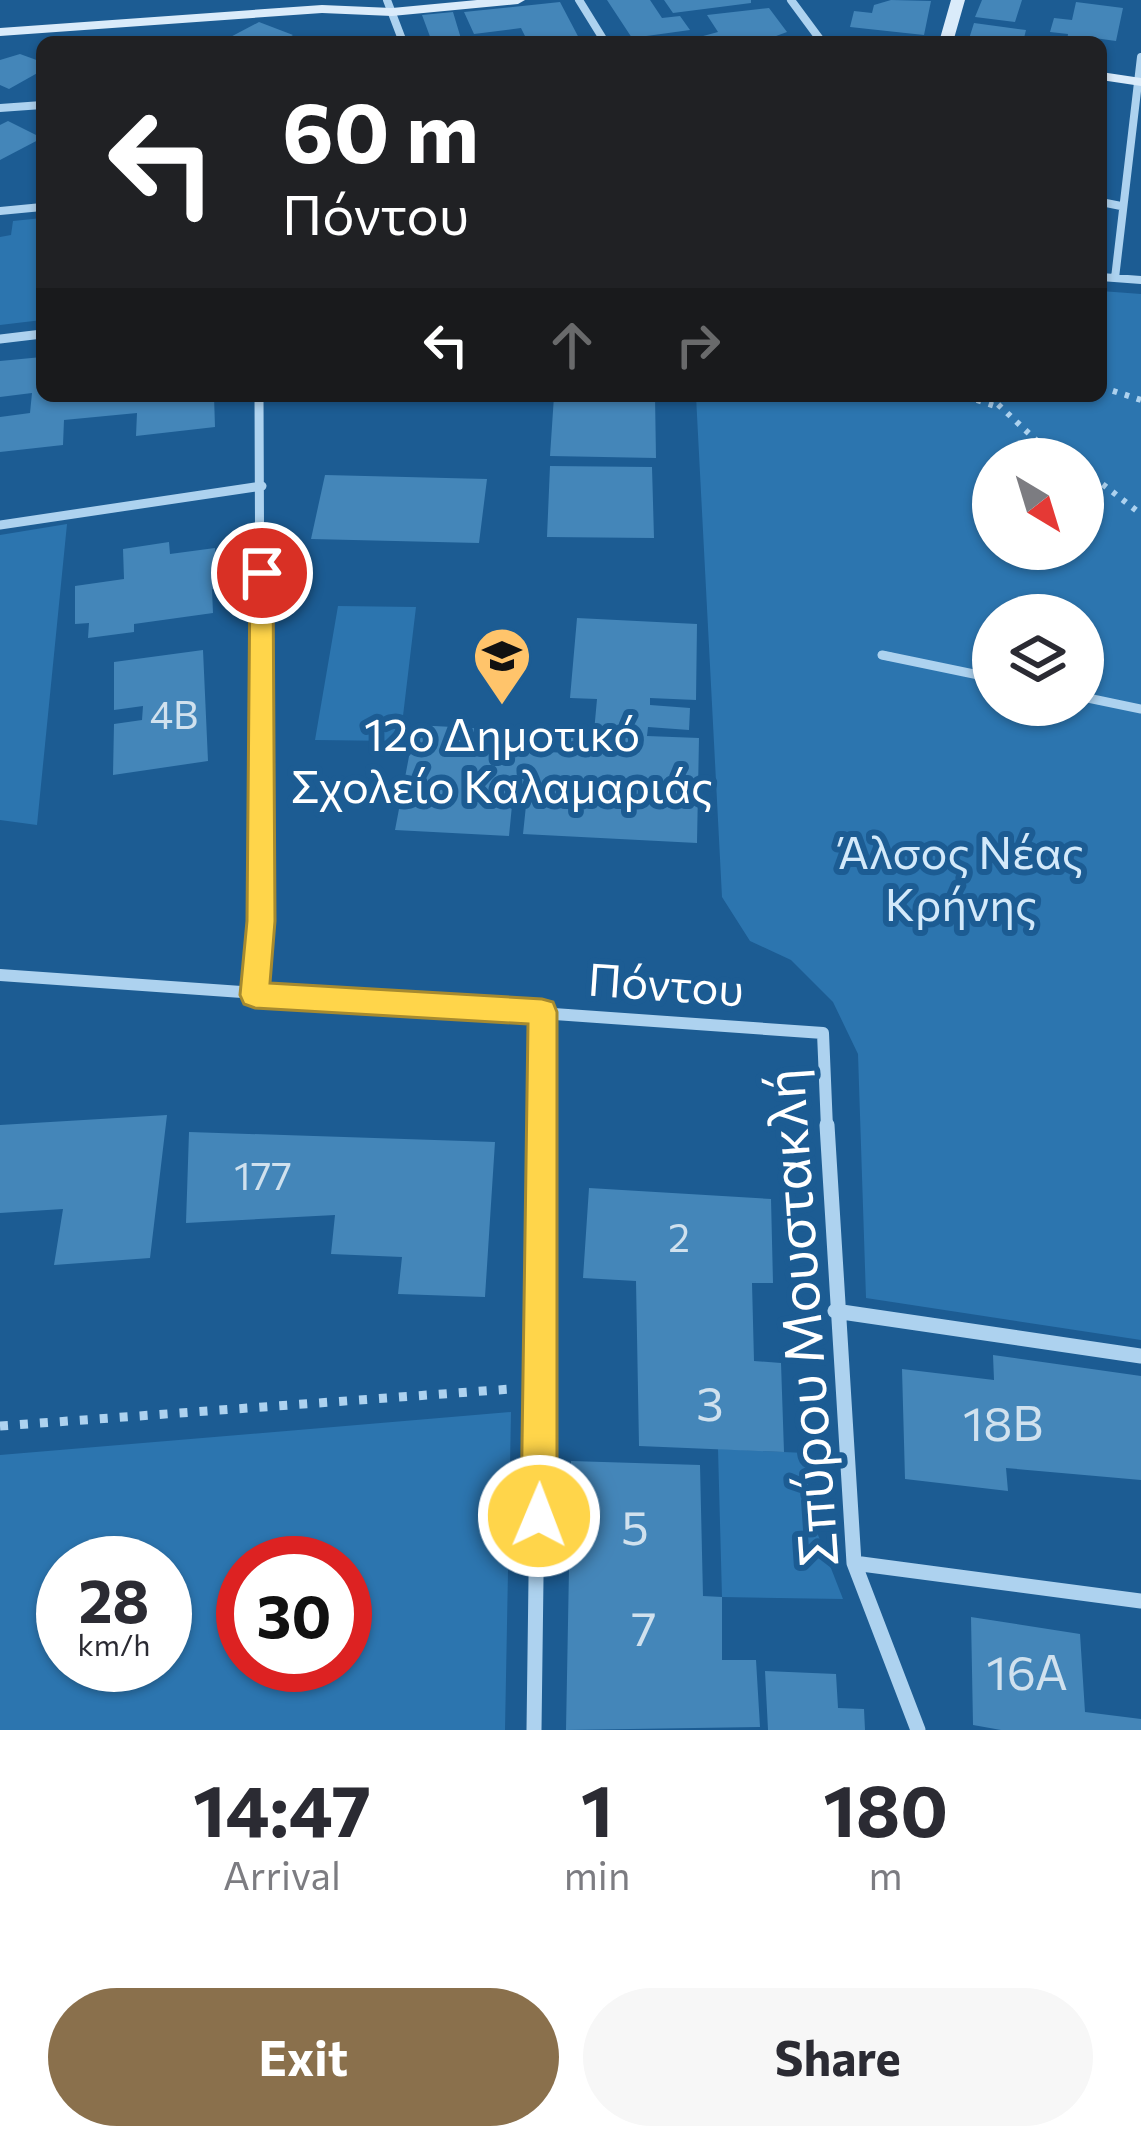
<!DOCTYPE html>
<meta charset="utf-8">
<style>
body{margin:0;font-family:Commissioner,sans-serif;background:#f7f7f7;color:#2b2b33;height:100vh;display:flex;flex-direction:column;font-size:45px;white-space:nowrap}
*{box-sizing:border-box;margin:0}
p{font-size:39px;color:#7c7c81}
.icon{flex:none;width:66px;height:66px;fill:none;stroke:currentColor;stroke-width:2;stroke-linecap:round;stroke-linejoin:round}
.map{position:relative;height:1730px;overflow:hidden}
.sheet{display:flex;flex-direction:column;background:#fff;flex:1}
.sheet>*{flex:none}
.hud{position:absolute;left:36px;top:36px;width:1071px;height:366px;border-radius:18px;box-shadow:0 3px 9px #0004;background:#202124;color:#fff;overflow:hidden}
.needle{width:78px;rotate:142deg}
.tools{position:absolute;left:972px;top:438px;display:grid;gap:24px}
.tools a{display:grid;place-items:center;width:132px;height:132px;border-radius:50%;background:#fff;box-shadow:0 3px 9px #0004;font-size:60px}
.speed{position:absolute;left:36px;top:1536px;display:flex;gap:24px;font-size:60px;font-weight:700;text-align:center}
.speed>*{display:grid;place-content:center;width:156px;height:156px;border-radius:50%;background:#fff;box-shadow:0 3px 9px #0004;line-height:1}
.speed small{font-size:30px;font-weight:400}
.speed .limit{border:18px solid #d22;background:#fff;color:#111}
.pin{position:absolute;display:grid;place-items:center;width:102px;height:102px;color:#fff;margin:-51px;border:6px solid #fff;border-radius:50%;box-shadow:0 3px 12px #0007}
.me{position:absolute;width:132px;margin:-66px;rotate:1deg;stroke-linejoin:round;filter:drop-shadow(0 0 9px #0008)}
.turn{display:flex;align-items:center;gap:42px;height:252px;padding:0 48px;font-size:54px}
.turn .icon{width:156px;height:156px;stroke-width:2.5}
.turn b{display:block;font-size:84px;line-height:102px}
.lanes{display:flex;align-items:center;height:114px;padding:0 48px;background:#0003;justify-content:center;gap:60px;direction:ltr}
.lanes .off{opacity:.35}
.eta{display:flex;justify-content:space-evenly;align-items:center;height:204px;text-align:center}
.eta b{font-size:72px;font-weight:700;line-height:84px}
.button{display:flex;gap:24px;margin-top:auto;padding:24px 48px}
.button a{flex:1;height:138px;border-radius:72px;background:#8a704c;color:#fff;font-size:48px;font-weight:700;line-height:138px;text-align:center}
.button a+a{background:#f7f7f7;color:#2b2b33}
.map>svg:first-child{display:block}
</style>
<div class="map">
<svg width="1141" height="1730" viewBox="0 0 1141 1730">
<rect width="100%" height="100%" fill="#1c5c93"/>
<path fill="#2c75af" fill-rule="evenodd" d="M42,218V320L0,325V237L11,235L13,221Z
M1101,291L1141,294V1340L866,1298L858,1054L833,1002L791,960L750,941L722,897L696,396H1101ZM993,459H1083V549H993ZM993,615H1083V705H993Z
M67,524L37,825L0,820V535Z
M338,606L416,607L400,741L315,740Z
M511,1412L505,1730H0V1455ZM165,1563V1665H63V1563ZM345,1563V1665H243V1563Z
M718,1449L805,1453L811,1517L843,1599L722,1597Z"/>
<path fill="#4486b9" d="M607,0H650L662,18L680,16L690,30L632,38Z
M664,0H751V3L673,13Z
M891,0L931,1L924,35L850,27L854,11L872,13L874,5Z
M982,0H1022L1015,22L975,17Z
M560,2L581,42H528L521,28L474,34L464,12Z
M1076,2L1123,8L1116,41L1087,37L1086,42H1067L1068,34L1050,32L1054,18L1072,20Z
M769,8L787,32L760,42H681L718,32L707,15Z
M453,12L462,42H432L422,15Z
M259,22L293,35L281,42H221Z
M974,23L1026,30L1023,42H968Z
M20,54L42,62L41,71L9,89L0,85V60Z
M8,121L42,138L0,160V125Z
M42,357V396H214L215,427L136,436L137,413L64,420L63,445L0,452V417L30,413L32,393L0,397V361Z
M554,396H655L656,458L550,456Z
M550,466L652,467L654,538L547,537Z
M325,475L487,479L479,543L311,539Z
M169,542L170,554L215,548L217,588L212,589L213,613L134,624V632L88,638L89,623L75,624V586L124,579L123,549Z
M577,618L697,624L696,700L650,698V705L690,708L689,730L648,727L647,736L699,738L697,843L523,834L527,796L513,795L509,836L395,830L415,725L528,731L526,751L569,753L571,731L594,732L597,699L570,698Z
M203,650L208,761L113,775L114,724L142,720L143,706L114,710V662Z
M167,1115L150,1258L54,1265L63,1209L0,1213V1125Z
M189,1132L495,1142L485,1297L398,1294L402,1257L331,1254L335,1215L186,1223Z
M589,1188L771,1199L773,1283H752L754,1361L781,1363L784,1452L639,1446L636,1281L583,1278Z
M993,1355L1141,1376V1480L1006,1468L1008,1491L905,1479L902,1369L994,1380Z
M571,1461L700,1465L703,1596L722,1597V1660H756L760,1727L566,1730Z
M971,1617L1080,1634L1085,1712L1141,1719V1730H1001L973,1725Z
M765,1671L836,1674L838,1708L864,1709L865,1730H768Z"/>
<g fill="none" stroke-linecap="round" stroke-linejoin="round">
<path stroke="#add2ef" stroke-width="6" stroke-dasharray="4.5 8" stroke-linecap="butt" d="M1101,387L1141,400
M965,396L995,406
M989,396L1037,441L1066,459
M1083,469L1141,514"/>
<path stroke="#add2ef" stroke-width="9" stroke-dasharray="8 12" stroke-linecap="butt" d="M0,1426L511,1389"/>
<path stroke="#add2ef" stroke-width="8" d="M882,655L892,657"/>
<path stroke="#add2ef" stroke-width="9" d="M882,655L993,678
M1083,697L1141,709"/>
<path stroke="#add2ef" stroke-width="8" d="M387,0L403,42
M579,0L605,42
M791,0L822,42
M0,108L42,105
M1101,202L1121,206
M0,211L42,207
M1101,277L1141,280
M1115,278L1141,57"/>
<path stroke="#add2ef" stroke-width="9" d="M0,339L42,334
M259,396L260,657
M0,525L262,486"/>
<path stroke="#add2ef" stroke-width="12" d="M0,975L823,1033L827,1128
M255,995L261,921L260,654
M542,1012V1128"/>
<path stroke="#add2ef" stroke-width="15" d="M827,1125L854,1563L918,1730
M835,1311L1141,1356
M854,1563L1141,1601
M534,1730L542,1125"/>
<path fill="#daebfa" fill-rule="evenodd" d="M477,0H525L518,4L392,16L322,13L0,36V28L322,5L392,8Z
M951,0H965L953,42H939Z
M1101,72L1141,78V86L1101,80Z"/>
</g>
<path fill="#ffd54a" stroke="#a68a30" stroke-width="3" d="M262,565L273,573L275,921L270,983L542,999L553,1002L557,1012V1516L552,1529L539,1534L526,1529L521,1516L528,1024L255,1008L244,1004L240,995L247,921L250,573Z"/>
<defs>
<symbol id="school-pin" viewBox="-11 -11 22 30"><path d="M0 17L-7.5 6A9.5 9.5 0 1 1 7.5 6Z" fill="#ffc46b" stroke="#1c5c93"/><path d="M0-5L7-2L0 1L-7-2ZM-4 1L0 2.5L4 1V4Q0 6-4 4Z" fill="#111"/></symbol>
</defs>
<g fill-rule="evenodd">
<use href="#school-pin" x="469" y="623" width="66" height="90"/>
</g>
<g text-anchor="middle" stroke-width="12" stroke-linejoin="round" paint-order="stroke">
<g font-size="39" fill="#d0e1ee">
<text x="174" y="729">4Β</text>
<text x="263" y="1190">177</text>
<text x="679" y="1252">2</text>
</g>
<g font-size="45" fill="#fff" stroke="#1c5c93">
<text x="502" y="751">12ο Δημοτικό<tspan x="502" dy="52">Σχολείο Καλαμαριάς</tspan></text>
</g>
<g font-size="45" fill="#d3e9fa" stroke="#1c5c93">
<text x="961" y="869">Άλσος Νέας<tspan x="961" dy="52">Κρήνης</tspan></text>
</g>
<g font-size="45" fill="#fff" stroke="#1c5c93">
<text transform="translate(666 985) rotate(4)" y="16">Πόντου</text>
</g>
<g font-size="48" fill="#d0e1ee">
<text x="710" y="1421">3</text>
<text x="1003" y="1441">18Β</text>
<text x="635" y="1545">5</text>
<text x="644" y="1646">7</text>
<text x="1027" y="1690">16Α</text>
</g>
<g font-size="54" fill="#fff" stroke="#1c5c93">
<text transform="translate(802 1318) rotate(-94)" y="19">Σπύρου Μουστακλή</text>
</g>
</g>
</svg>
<div class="tools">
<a><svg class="needle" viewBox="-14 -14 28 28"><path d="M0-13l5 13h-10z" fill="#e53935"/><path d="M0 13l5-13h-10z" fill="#7c7c81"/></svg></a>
<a><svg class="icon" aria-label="layers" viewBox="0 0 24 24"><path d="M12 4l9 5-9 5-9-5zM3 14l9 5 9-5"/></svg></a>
</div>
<div class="speed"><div>28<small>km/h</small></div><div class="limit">30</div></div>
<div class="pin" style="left:262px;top:573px;background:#d93025"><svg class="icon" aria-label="arrive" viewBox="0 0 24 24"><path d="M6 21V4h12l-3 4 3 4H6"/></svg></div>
<svg class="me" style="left:539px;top:1516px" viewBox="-20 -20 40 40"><circle r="17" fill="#ffd54a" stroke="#fff" stroke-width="3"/><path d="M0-11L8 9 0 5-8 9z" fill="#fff"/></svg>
<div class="hud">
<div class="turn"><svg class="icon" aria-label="left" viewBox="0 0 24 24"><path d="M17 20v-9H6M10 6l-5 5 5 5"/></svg><div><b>60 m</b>Πόντου</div></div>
<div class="lanes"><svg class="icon" aria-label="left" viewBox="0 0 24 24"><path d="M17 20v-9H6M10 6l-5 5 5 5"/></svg><svg class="icon off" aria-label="ahead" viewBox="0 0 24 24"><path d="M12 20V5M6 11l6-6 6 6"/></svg><svg class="icon off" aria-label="right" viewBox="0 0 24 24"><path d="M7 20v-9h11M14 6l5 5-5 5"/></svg></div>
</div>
</div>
<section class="sheet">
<div class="eta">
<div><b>14:47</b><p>Arrival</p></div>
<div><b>1</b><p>min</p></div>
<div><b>180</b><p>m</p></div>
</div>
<div class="button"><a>Exit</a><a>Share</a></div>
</section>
